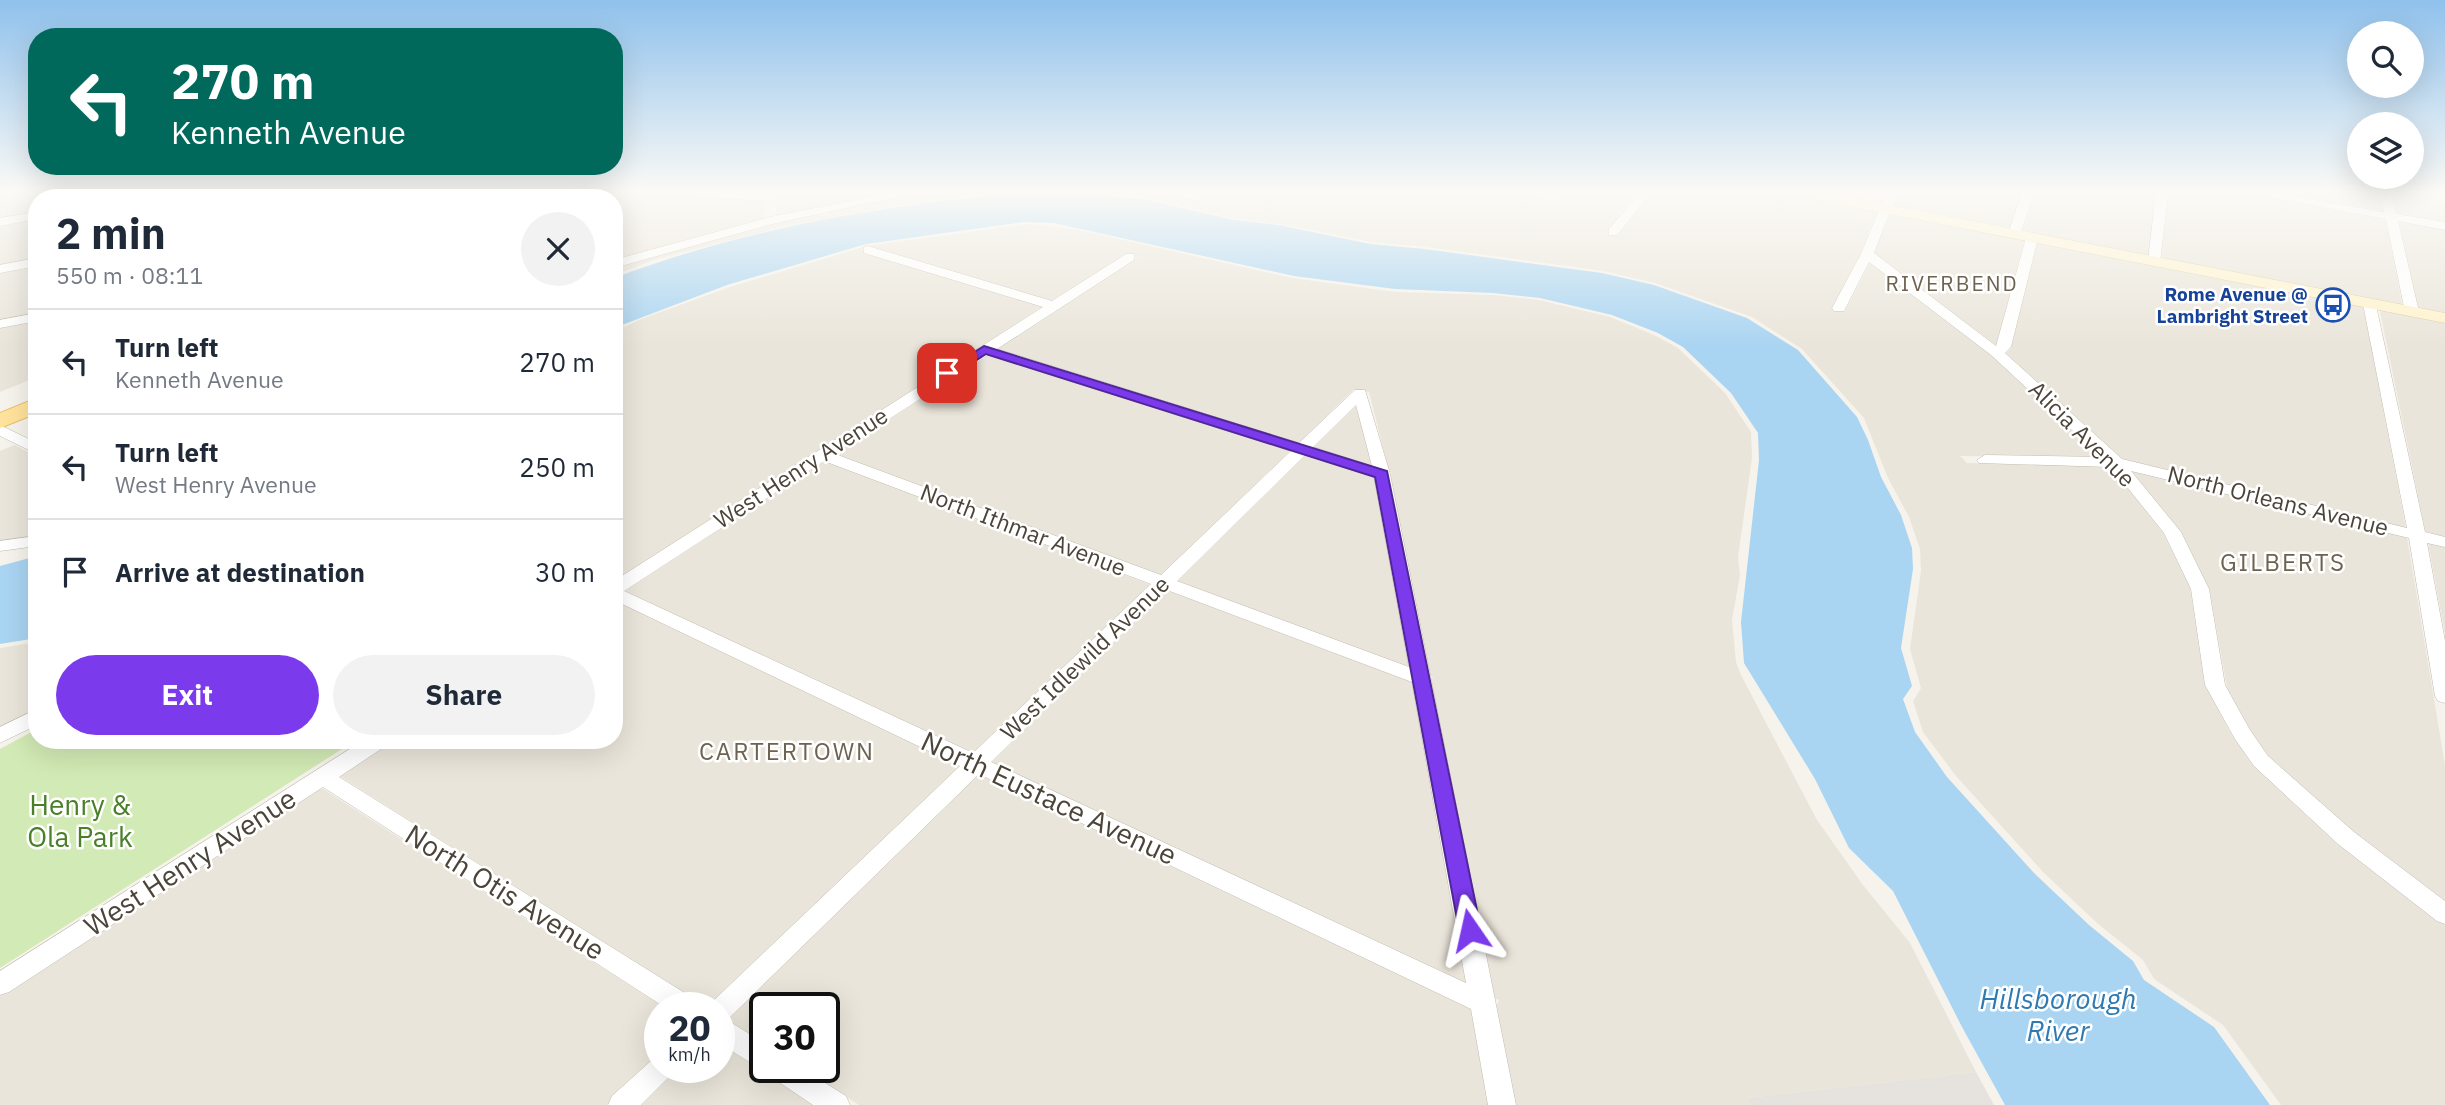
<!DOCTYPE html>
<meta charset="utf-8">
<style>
body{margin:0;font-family:"IBM Plex Sans",sans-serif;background:#f2f2f3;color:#1f2937;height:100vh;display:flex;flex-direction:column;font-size:26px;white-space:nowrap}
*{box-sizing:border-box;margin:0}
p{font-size:23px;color:#747a83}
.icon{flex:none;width:38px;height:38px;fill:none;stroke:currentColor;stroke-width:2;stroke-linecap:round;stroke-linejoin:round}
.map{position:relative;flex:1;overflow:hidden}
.side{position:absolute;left:28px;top:189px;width:595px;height:560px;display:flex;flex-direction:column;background:#fff;border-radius:28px;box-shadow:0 7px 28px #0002}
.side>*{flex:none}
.banner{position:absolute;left:28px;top:28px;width:595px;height:147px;border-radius:28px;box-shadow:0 7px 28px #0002;background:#00695c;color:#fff;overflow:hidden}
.fabs{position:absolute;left:2347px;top:21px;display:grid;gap:14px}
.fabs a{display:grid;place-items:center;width:77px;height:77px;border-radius:50%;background:#fff;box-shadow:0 7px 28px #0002;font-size:35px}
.speed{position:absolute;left:644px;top:992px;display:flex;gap:14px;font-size:35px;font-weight:700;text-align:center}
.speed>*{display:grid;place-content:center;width:91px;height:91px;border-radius:50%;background:#fff;box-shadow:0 7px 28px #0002;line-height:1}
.speed small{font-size:18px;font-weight:400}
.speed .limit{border:4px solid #111;border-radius:10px;background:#fff;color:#111}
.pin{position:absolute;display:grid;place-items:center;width:60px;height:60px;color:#fff;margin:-30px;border-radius:14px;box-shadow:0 4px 10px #0006}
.me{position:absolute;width:77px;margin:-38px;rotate:349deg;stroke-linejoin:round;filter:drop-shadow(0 0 5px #0008)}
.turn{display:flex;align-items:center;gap:24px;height:147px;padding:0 28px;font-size:32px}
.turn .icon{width:91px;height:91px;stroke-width:2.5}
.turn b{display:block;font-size:49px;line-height:60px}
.round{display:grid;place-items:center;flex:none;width:74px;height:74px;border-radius:37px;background:#f2f2f3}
.headline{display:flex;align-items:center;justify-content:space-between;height:119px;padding:0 28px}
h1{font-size:42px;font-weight:800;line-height:52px}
.action{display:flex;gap:14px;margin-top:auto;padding:14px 28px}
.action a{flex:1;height:80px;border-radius:42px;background:#7c3aed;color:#fff;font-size:28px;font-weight:800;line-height:80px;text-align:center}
.action a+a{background:#f2f2f3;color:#1f2937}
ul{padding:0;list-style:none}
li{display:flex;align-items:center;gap:21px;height:105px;padding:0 28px;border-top:2px solid #e0e1e3}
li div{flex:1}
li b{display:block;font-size:26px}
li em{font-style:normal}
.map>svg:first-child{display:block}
</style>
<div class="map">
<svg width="2445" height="1105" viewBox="0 0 2445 1105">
<rect width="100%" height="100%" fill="#f6f3ec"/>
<path fill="#eae5da" d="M0,193H183L136,198H37V213L0,220Z
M625,193L765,200L764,221L614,261V198Z
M782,193H895L776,218V198Z
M926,193H999L888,207L781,227L657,259L614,275V266L771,224L891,198Z
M1106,193H1165L1198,200L1202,197L1186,193H1516L1557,202L1566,193H1636L1616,217L1627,220L1649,193H1794L1877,210L1861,252L1832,309L1845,311L1871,261L1991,353L2105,458L1960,456L1967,463L2112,466L2162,531L2190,587L2204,682L2230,732L2251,762L2336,838L2445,923V1105H2281L2223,1025L2154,979L2143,960L2097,923L2043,872L1956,776L1923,732L1913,701L1921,688L1910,649L1921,571L1920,549L1909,517L1888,478L1864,418L1802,349L1752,317L1655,283L1603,271L1426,247L1371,242L1281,224L1236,219L1145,198Z
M1899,193H2022L2009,231L1891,208Z
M2035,193H2155L2147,258L2021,234Z
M2168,193H2243L2385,218L2403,308L2161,261Z
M2262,193H2379L2384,214Z
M2392,193H2437L2440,202L2445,203V225L2398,217Z
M1890,212L2025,238L1996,345L1874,254Z
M37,217V260L0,267V224Z
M2399,220L2445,228V316L2419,311Z
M1029,224L1079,230L1292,278L1396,292L1493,295L1539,300L1610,317L1654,335L1678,348L1725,393L1751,432L1752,458L1738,557L1740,575L1732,620L1736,662L1741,675L1817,820L1863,885L1910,943L1976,1072L1747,1098L1749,1105H1515L1496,1006L1499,1000L1494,998L1431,681L1433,677L1430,676L1390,475L1392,473L1389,472L1369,392L1353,390L1299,443L994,349L1137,257L1128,254L1050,301L867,247L861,250L1043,306L614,582V332L641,319L730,287L867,246Z
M2038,241L2363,304L2406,529L2122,460L2005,354L2011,348Z
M37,264V314L0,322V271Z
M2379,307L2445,320V539L2426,534Z
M37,319V377L0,392V327Z
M986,354L1292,449L1160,576L832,453Z
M1356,405L1372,467L1312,447Z
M15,445L37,457V537L0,541V451Z
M1306,454L1375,476L1410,668L1175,582Z
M822,460L1151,585L974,754L623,590Z
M2129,468L2407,537L2445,765V905L2355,837L2271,762L2253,736L2227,688L2210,591L2181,534Z
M2428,542L2445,546V634Z
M1166,590L1413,682L1468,986L990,762Z
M614,600L962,765L708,1008L338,775L392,740H614Z
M37,642V709L0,729V648Z
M978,773L1472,1008L1489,1105H859L801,1068H824V1008H765V1044L726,1019Z
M320,787L665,1008H660V1055L607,1105H0V994Z
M719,1043L813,1105H638L676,1068H719Z"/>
<path fill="#e6e2dd" d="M1976,1072L1994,1105H1749L1747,1098Z"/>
<path fill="#d2eab5" d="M37,729V740H356L0,968V749Z"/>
<path fill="#a9d4f2" d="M1019,193H1075L1143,199L1234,220L1279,225L1370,244L1425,249L1602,273L1654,285L1747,318L1798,350L1857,417L1868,440L1881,477L1901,515L1912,548L1913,569L1901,648L1912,686L1903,699L1915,732L1947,777L2035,874L2089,925L2133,961L2144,980L2214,1027L2270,1105H2005L1962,1027L1893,891L1849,848L1815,779L1744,663L1741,622L1759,460L1758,433L1731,393L1683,347L1658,333L1612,315L1540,298L1493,293L1395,289L1294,276L1054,223L1023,222L866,244L727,285L614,328V278C744,229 882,205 1019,193Z
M37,556V638L0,644V566Z"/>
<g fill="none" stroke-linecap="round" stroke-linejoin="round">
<defs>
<path id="street" d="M167,193H208L190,198H150Z
M350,193H365L359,198H343Z
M679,193C700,193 761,187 777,198L771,201L684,196Z
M891,193H915L772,224L614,268V260L770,217Z
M1171,193H1191L1201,198L1195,201Z
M1640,193H1651L1617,235H1609V229Z
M1886,193H1897L1874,253L1996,346L2026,238L2036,235L2038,238L2011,347L2005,353L2122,459L2407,528L2363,304L2370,300L2375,301L2425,532L2445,537V547L2427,543L2445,641V703L2438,701L2435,696L2409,538L2131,471L2181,532L2209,589L2225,685L2250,730L2268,756L2354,832L2445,901V924L2437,921L2338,844L2254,766L2235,739L2205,685L2191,589L2164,533L2111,467L1979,463L1977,460L1985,455L2101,457L1991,355L1869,262L1844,311H1834L1832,308L1861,254Z
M2022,193H2034L2020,234L2014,238L2008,234Z
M2156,193H2168L2160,262L2154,266L2148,262Z
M2248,193H2275L2384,212L2380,193H2392L2396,214L2445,222V230L2398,221L2419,312L2417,315H2407L2405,312L2386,219Z
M37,212V219L0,226V218Z
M868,246L1052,301L1126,254H1134V260L997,349L1299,443L1355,390H1365L1390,474L1516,1105H1488L1471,1009L979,774L727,1020L765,1044V1068H801L846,1096L850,1105H813L770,1076L766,1069L756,1066L719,1043V1008H708L710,1004L960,766L614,600V581L1043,307L864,253V247ZM988,355L1291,451L1161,575L835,454ZM1356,405L1372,466L1313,447ZM1305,455L1374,477L1409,667L1177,581ZM824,461L1151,584L973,753L624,591ZM1167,590L1412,682L1466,983L991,762Z
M37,258V266L0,273V265Z
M37,313V321L0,328V320Z
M0,425L37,443V454L0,436Z
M37,536V546L0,551V541Z
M37,709V725L0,743V727Z
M364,740H390L387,745L339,777L696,1000L700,1008H666L323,787L9,992L0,995V971Z
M660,1056V1068H674L670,1076L641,1105H608L612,1096L652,1060Z"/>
<path id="secondary" d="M304,193H319L316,198H301Z
M1796,193H1828L2445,313V323L1803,197Z"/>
<path id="primary" d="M518,193L513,198H491L495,193Z
M524,193H548L543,198H520Z
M37,398V413L0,428V413Z"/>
</defs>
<use href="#street" stroke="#c2bbae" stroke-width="1"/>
<use href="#secondary" stroke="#d6c79b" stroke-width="1"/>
<use href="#primary" stroke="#e6c16a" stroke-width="2"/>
<use href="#street" fill="#fff" fill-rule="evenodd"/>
<use href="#secondary" fill="#fff3cd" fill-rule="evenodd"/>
<use href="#primary" fill="#ffe39c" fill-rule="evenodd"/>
</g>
<linearGradient id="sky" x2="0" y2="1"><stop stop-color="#8fc1ec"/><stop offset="0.55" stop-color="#fbfaf6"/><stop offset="1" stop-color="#fbfaf6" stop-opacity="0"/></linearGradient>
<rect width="2445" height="348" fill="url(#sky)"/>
<path fill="#7c3aed" stroke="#51269a" stroke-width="2" d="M984,346L1387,471L1481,930L1478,937L1470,940L1462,937L1459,930L1375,477L986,354L952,376H943L941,373Z"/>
<defs>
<symbol id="bus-ring" viewBox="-11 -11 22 22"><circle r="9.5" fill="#fff" stroke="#1a4fb4" stroke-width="1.5"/><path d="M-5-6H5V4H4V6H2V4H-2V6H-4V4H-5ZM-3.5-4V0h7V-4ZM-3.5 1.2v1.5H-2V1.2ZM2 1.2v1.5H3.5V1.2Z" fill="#1a4fb4"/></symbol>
</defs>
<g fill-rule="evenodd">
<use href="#bus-ring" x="2314" y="286" width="38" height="38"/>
</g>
<g text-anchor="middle" stroke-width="5" stroke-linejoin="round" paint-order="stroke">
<g font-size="19" font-weight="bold" fill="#164399" stroke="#fff" text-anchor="end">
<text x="2308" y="301">Rome Avenue @<tspan x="2308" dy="22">Lambright Street</tspan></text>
</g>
<g font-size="21" letter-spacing="2" fill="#6e6250" stroke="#fff">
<text x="1952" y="291">RIVERBEND</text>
</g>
<g font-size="23" fill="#4b4439" stroke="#fff">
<text transform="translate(2082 434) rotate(45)" y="8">Alicia Avenue</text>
<text transform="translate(801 468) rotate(-33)" y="8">West Henry Avenue</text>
<text transform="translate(2278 501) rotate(14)" y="8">North Orleans Avenue</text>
<text transform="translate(1023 530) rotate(21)" y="8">North Ithmar Avenue</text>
<text transform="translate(1085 658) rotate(-44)" y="8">West Idlewild Avenue</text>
</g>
<g font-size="24" letter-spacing="2" fill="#6e6250" stroke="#fff">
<text x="2283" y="571">GILBERTS</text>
<text x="787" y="760">CARTERTOWN</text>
</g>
<g font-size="28" fill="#4b4439" stroke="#fff">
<text transform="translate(1049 798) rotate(25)" y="10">North Eustace Avenue</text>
<text transform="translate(190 862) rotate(-33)" y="10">West Henry Avenue</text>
<text transform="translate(505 892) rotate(32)" y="10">North Otis Avenue</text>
</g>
<g font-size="28" fill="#4a7f2a" stroke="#fff">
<text x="80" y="815">Henry &amp;<tspan x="80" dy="32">Ola Park</tspan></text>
</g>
<g font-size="28" font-style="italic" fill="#2e7ab2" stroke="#fff">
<text x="2058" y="1009">Hillsborough<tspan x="2058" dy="32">River</tspan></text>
</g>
</g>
</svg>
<div class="fabs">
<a><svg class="icon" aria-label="search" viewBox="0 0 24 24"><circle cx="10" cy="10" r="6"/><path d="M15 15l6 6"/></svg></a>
<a><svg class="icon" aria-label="layers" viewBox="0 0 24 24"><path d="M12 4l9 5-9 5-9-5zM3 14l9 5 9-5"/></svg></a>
</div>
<div class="speed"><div>20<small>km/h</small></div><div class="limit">30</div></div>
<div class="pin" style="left:947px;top:373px;background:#d93025"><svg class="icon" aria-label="arrive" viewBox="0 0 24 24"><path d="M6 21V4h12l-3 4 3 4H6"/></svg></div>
<svg class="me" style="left:1470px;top:930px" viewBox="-20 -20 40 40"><path d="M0-17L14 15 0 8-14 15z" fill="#7c3aed" stroke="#fff" stroke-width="4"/></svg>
<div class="banner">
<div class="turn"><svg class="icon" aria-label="left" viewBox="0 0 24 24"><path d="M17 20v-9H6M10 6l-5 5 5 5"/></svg><div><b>270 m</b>Kenneth Avenue</div></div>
</div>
<section class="side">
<div class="headline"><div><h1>2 min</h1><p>550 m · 08:11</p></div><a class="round"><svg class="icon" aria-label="close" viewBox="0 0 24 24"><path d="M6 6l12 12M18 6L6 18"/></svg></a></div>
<ul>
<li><svg class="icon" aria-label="left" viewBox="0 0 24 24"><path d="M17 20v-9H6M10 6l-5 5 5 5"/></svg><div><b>Turn left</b><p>Kenneth Avenue</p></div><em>270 m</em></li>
<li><svg class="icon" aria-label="left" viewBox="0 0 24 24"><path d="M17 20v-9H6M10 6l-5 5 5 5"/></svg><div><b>Turn left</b><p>West Henry Avenue</p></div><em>250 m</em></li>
<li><svg class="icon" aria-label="arrive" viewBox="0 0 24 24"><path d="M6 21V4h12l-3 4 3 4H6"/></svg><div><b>Arrive at destination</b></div><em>30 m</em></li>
</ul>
<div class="action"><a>Exit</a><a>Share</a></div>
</section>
</div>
